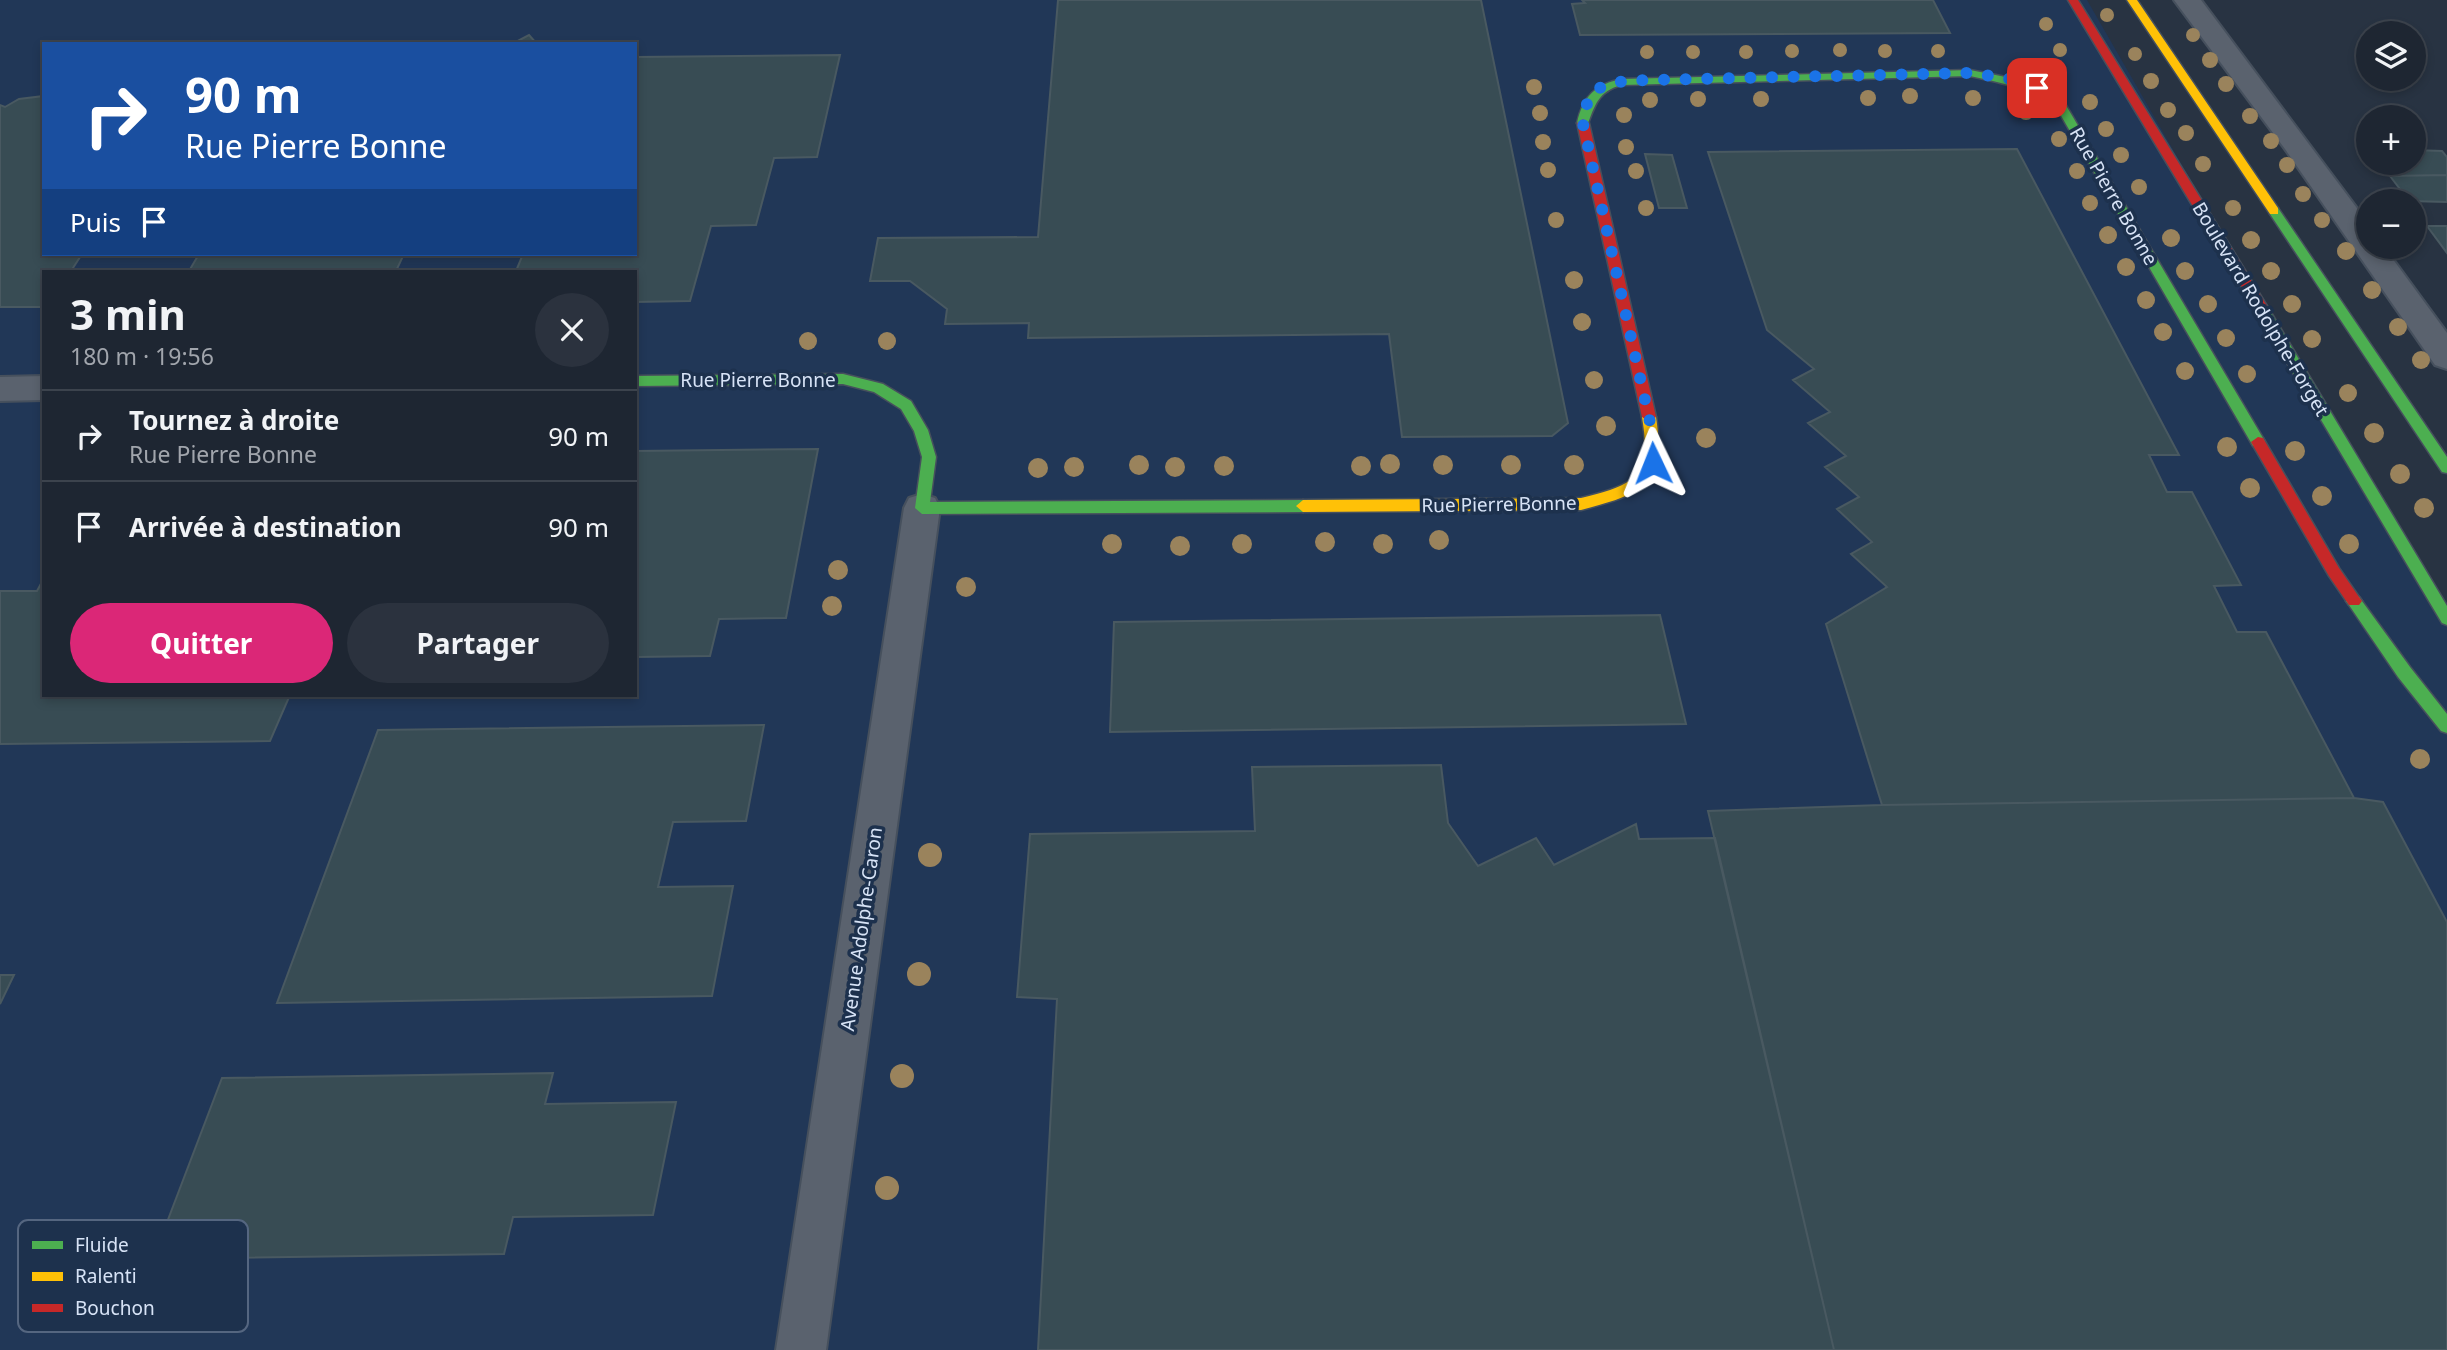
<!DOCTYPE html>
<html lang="fr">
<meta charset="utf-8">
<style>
body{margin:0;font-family:"Noto Sans",sans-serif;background:#2b323e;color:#f1f3f6;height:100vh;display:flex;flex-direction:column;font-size:26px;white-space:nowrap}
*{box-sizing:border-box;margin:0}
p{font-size:23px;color:#a1a5ac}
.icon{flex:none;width:38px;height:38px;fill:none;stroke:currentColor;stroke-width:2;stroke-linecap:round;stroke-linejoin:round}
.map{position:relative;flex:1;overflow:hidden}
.details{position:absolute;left:42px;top:270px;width:595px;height:427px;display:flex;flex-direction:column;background:#1e2632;border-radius:0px;box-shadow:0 4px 10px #0003,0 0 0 2px #3c434d}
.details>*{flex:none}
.banner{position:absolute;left:42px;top:42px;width:595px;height:214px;border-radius:0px;box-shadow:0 4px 10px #0003,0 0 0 2px #3c434d;background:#1a4fa0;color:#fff;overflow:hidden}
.buttons{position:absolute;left:2356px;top:21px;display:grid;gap:14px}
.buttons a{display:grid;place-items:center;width:70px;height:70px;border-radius:50%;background:#1e2632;box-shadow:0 4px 10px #0003,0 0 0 2px #3c434d;font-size:35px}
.pin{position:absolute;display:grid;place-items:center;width:60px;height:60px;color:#fff;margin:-30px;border-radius:14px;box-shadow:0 4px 10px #0006}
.me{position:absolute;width:77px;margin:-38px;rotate:358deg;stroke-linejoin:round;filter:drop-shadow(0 0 5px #0008)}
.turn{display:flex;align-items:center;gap:24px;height:147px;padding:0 28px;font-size:32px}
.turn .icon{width:91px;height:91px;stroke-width:2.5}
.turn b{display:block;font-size:49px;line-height:60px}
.then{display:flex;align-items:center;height:66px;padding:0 28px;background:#0003;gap:14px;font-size:26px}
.round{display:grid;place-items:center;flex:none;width:74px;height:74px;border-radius:37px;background:#2b323e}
.headline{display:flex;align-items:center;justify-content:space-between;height:119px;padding:0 28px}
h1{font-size:42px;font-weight:700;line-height:52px}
.button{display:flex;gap:14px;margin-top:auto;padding:14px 28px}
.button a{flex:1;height:80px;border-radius:42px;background:#db2777;color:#fff;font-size:28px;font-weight:700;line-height:80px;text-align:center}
.button a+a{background:#2b323e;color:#f1f3f6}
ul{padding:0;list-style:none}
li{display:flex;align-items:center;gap:21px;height:91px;padding:0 28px;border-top:2px solid #3c434d}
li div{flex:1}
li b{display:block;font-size:26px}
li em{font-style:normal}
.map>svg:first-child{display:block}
</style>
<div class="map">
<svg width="2447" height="1350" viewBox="0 0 2447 1350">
<rect width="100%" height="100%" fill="#283342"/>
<path fill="#213757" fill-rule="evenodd" d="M0,0H2087L2316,398L2447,619V1350H0ZM44,44H635V254H44ZM44,271H635V695H44Z"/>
<path fill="#384c54" stroke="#495961" stroke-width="2" d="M1058,0H1481L1568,423L1552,436L1402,437L1389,334L1028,338L1029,323L945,324L947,309L910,281H870L878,238L1038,237Z
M1582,0H1933L1950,33L1580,35L1572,4L1585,3Z
M529,35L537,44H512Z
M840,55L817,157L774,158L756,225L711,226L690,301L635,302V271H516L523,254H635V57Z
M44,96V254H82L71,271H44V307H0V105L5,107L19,99Z
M2017,149L2179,455H2149L2167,492H2192L2241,585L2214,586L2237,632H2266L2354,798L1882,805L1826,624L1887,587L1851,554L1872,542L1837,509L1859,497L1825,467L1846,456L1808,423L1830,412L1793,380L1814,369L1767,330L1708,152Z
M2413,150L2442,151L2447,157V175L2390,176L2380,163H2413Z
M1645,154L1672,155L1687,208H1659Z
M2447,175V202L2409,201L2390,176Z
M2427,226H2447V253Z
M199,254H404L396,271H189Z
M818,449L786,618L719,619L710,656L635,657V451Z
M44,578V695H290L270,741L0,744V591H37Z
M1660,615L1686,724L1110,732L1114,622Z
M764,725L746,821L673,822L658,887L733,886L712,996L277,1003L378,730Z
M1441,765L1448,823L1478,866L1536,838L1554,865L1636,824L1639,839L1715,838L1834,1350H1038L1057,999L1017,997L1030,834L1255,831L1252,767Z
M2354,798L2383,802L2447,922V1350H1834L1708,811L1882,805Z
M0,975H14L0,1004Z
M553,1073L545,1104L676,1102L653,1215L513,1217L504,1254L153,1259L222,1078Z"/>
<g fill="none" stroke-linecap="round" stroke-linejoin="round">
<defs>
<path id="street" d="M2174,0H2201L2368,223V247H2384L2447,333V369L2435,365L2285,149Z
M44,376V400L0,401V377Z
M922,494L935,498L940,508L826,1350H776L904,508L909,498Z"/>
<path id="fast" d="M1970,70L2021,80L2064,102L2263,438L2265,442L2263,446H2253L2056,107C2026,88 2004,83 1970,76L1622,85C1598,91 1595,105 1587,126H1579L1577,123C1583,96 1596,84 1622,79Z
M2274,207L2278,208L2447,457V473L2442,472L2270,214V208Z
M2262,304L2267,306L2447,606V625L2442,623L2255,309Z
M843,374L883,384L911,401L928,430L936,457L930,502L1303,500L1310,506L1303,512L922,514L915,508L922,457L914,431L901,409L874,392L843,384L635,386V376Z
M2354,595L2359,597L2410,667L2447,714V733L2441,731L2398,677L2349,605L2346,601L2349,597Z"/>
<path id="slow" d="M2127,0H2137L2278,208V214H2270Z
M1649,412L1656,417C1667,486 1642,494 1581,510L1303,512L1296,506L1303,500L1581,498C1637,484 1652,477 1642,417Z"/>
<path id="jam" d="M2068,0H2078L2267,306V312H2257Z
M1583,119L1589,123L1656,417L1649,422L1642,417L1577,123Z
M2258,437L2263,438L2339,568L2359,597L2362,601L2359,605H2349L2329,576L2251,442Z"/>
</defs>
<use href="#street" stroke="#46505d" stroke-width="4"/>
<use href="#fast" stroke="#46505d" stroke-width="3"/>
<use href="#slow" stroke="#46505d" stroke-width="3"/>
<use href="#jam" stroke="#46505d" stroke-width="3"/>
<use href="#street" fill="#5a626e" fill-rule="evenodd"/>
<use href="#fast" fill="#4caf50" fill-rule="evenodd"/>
<use href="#slow" fill="#ffc107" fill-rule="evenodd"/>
<use href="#jam" fill="#c62828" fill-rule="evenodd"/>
</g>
<g fill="#9a835c">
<circle cx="2107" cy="15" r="7"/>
<circle cx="2046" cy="24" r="7"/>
<circle cx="2193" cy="35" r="7"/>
<circle cx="1840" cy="50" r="7"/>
<circle cx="2060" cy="50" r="7"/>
<circle cx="1792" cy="51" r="7"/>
<circle cx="1885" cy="51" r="7"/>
<circle cx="1938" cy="51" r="7"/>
<circle cx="1647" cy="52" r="7"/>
<circle cx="1693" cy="52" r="7"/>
<circle cx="1746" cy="52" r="7"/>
<circle cx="2135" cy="54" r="7"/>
<circle cx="2210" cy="60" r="8"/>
<circle cx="2151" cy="81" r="8"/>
<circle cx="2226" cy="84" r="8"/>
<circle cx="1534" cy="87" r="8"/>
<circle cx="1910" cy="96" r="8"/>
<circle cx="1868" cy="98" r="8"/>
<circle cx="1973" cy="98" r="8"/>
<circle cx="1698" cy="99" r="8"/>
<circle cx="1761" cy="99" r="8"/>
<circle cx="1650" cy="100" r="8"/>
<circle cx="2090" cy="102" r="8"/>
<circle cx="2168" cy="110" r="8"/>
<circle cx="2026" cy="112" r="8"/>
<circle cx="1540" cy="113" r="8"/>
<circle cx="1624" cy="115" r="8"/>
<circle cx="2250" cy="116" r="8"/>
<circle cx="2106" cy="129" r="8"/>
<circle cx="2186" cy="133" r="8"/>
<circle cx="2059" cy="139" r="8"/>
<circle cx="2271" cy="141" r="8"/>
<circle cx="1543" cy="142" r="8"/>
<circle cx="1626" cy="147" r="8"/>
<circle cx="2121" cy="155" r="8"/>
<circle cx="2203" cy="164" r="8"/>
<circle cx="2287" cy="165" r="8"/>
<circle cx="1548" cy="170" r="8"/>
<circle cx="1636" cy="171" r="8"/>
<circle cx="2077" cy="171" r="8"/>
<circle cx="2139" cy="187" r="8"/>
<circle cx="2303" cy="194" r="8"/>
<circle cx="2090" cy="203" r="8"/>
<circle cx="1646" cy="208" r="8"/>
<circle cx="2233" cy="208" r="8"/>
<circle cx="1556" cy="220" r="8"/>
<circle cx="2322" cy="220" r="8"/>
<circle cx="2108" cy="235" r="9"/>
<circle cx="2171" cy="238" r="9"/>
<circle cx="2251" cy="240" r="9"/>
<circle cx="2346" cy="251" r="9"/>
<circle cx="2126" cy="267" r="9"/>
<circle cx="2185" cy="271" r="9"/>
<circle cx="2271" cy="271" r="9"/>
<circle cx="1574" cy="280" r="9"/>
<circle cx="2372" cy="290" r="9"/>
<circle cx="2146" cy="300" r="9"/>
<circle cx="2208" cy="304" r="9"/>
<circle cx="2292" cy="304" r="9"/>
<circle cx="1582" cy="322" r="9"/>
<circle cx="2398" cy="327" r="9"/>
<circle cx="2163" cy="332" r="9"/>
<circle cx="2226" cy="338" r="9"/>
<circle cx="2312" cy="339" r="9"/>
<circle cx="808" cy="341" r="9"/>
<circle cx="887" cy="341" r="9"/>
<circle cx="2421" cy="360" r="9"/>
<circle cx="2185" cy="371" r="9"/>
<circle cx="2247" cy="374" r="9"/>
<circle cx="1594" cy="380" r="9"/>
<circle cx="2348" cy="393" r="9"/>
<circle cx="1606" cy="426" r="10"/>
<circle cx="2374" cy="433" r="10"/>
<circle cx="1706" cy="438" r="10"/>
<circle cx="2227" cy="447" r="10"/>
<circle cx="2295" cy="451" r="10"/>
<circle cx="1390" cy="464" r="10"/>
<circle cx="1139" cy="465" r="10"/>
<circle cx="1443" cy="465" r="10"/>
<circle cx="1511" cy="465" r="10"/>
<circle cx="1574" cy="465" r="10"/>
<circle cx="1224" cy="466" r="10"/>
<circle cx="1361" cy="466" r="10"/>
<circle cx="1074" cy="467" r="10"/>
<circle cx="1175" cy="467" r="10"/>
<circle cx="1038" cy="468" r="10"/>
<circle cx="2400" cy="474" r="10"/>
<circle cx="2250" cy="488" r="10"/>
<circle cx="2322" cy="496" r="10"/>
<circle cx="2424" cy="508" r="10"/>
<circle cx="1439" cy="540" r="10"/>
<circle cx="1325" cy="542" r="10"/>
<circle cx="1112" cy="544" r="10"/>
<circle cx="1242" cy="544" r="10"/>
<circle cx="1383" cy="544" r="10"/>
<circle cx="2349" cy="544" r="10"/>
<circle cx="1180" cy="546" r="10"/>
<circle cx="838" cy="570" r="10"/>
<circle cx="966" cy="587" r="10"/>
<circle cx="832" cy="606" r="10"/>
<circle cx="2420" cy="759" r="10"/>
<circle cx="930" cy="855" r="12"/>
<circle cx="919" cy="974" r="12"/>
<circle cx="902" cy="1076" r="12"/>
<circle cx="887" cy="1188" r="12"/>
</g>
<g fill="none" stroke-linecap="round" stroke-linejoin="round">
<path stroke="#1a73e8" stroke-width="12" stroke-dasharray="0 21.6" d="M1653,463L1654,440L1583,124C1586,81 1610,82 1647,80L1970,73L2007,78L2037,88"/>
</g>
<g text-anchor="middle" stroke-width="7" stroke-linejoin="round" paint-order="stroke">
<g font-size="19" fill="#d7e3f6" stroke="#1d314d">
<text transform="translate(2114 196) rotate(60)" y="7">Rue Pierre Bonne</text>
<text transform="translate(2261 309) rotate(59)" y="7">Boulevard Rodolphe-Forget</text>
<text x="758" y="387">Rue Pierre Bonne</text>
<text transform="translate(1499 504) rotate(-1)" y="7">Rue Pierre Bonne</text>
<text transform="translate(861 929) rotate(-82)" y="7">Avenue Adolphe-Caron</text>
</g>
</g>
<rect x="18" y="1220" width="230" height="112" rx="10" fill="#1d314d" stroke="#556680" stroke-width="2"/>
<rect x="32" y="1241" width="31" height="8" fill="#4caf50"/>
<rect x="32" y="1272" width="31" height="9" fill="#ffc107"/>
<rect x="32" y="1304" width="31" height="8" fill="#c62828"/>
<g font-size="19" fill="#d7e3f6">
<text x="75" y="1252">Fluide</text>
<text x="75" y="1283">Ralenti</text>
<text x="75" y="1315">Bouchon</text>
</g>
</svg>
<div class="buttons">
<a><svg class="icon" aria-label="layers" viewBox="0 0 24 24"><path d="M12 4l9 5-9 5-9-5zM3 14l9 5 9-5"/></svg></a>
<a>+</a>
<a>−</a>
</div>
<div class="pin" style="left:2037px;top:88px;background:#d93025"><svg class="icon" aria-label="arrive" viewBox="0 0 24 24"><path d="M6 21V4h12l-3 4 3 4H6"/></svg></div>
<svg class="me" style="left:1653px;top:463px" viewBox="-20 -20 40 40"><path d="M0-17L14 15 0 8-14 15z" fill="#1a73e8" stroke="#fff" stroke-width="4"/></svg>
<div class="banner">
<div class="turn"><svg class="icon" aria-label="right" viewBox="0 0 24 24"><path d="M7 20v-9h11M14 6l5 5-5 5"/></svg><div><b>90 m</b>Rue Pierre Bonne</div></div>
<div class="then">Puis<svg class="icon" aria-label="arrive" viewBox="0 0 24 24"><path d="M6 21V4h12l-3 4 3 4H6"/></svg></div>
</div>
<section class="details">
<div class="headline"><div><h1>3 min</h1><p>180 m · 19:56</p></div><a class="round"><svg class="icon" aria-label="close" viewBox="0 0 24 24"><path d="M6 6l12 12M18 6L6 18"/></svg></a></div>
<ul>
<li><svg class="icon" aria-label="right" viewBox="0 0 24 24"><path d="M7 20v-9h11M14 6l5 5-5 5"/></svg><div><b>Tournez à droite</b><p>Rue Pierre Bonne</p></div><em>90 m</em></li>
<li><svg class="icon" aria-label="arrive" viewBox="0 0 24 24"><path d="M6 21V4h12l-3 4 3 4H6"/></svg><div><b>Arrivée à destination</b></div><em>90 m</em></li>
</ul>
<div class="button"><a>Quitter</a><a>Partager</a></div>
</section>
</div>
